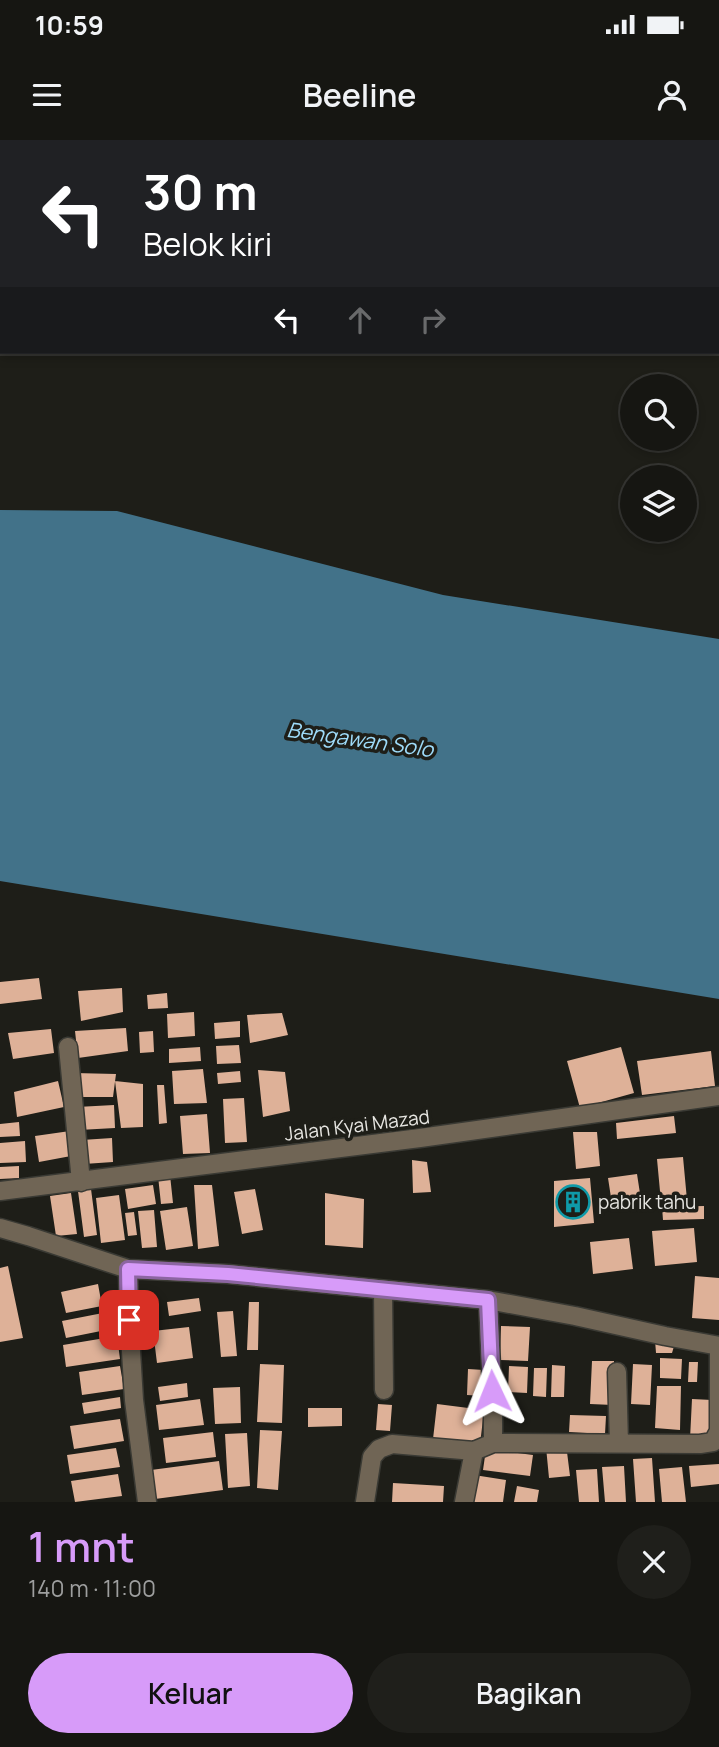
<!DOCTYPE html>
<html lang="id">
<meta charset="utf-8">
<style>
body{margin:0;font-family:Manrope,sans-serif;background:#1f1f1b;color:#f1f3f6;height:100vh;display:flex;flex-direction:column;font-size:26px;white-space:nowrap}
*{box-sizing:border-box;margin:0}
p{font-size:23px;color:#9e9f9f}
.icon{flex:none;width:38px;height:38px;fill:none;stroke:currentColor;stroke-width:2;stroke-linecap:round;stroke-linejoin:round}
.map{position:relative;height:1362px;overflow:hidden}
.sheet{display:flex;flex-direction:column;background:#161612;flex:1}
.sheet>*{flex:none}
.banner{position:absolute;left:0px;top:0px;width:719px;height:214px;box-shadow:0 4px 10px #0003,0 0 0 2px #353532;background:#202124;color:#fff;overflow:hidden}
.buttons{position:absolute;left:620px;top:234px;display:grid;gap:14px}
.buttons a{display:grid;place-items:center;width:77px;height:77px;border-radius:50%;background:#161612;box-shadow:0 4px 10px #0003,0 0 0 2px #353532;font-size:35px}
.pin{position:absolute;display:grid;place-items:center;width:60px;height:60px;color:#fff;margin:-30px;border-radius:14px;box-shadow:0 4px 10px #0006}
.me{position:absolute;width:77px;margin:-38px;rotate:358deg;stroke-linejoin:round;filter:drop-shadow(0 0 5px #0008)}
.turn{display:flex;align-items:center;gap:24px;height:147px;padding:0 28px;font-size:32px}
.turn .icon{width:91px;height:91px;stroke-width:2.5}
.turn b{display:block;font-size:49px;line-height:60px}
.lanes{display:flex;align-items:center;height:66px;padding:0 28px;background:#0003;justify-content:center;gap:35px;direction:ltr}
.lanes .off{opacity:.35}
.round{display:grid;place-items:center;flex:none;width:74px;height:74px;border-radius:37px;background:#1f1f1b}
.summary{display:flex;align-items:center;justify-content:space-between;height:119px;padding:0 28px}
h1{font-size:42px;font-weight:600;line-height:52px;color:#d79bf9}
.button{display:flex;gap:14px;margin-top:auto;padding:14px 28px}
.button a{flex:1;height:80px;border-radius:42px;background:#d79bf9;color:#111;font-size:28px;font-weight:600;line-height:80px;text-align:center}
.button a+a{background:#1f1f1b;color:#f1f3f6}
.status{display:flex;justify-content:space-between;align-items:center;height:49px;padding:0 35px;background:#161612;direction:ltr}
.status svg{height:19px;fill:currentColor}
header{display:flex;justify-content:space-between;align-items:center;height:91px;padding:0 28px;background:#161612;font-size:32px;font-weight:600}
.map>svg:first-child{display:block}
</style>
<div class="status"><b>10:59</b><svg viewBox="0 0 49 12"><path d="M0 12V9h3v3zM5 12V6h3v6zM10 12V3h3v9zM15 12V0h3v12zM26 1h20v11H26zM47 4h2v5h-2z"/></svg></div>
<header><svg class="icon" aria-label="menu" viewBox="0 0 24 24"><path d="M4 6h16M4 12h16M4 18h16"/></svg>Beeline<svg class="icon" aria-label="person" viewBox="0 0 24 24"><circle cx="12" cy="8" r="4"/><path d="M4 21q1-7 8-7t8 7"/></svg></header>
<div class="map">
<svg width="719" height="1362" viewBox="0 0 719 1362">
<rect width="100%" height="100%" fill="#1e1e18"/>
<path fill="#427289" d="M0,370L117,371L443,455L719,499V859L0,741Z"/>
<path fill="#deb198" d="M39,838L42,859L0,864V842Z
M122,848L123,872L81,881L78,851Z
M167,853L168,868L148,869L147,855Z
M194,872L195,896L168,898L167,874Z
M282,873L288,895L250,903L247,875Z
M240,881V897L215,899L214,883Z
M126,888L128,911L78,918L75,891Z
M51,889L54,913L13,919L8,893Z
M153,891L154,912L140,913L139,892Z
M239,905L241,923L217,924L216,906Z
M200,907L201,921L169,923V909Z
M621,907L634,953L580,968L567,921Z
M711,911L715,946L642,955L637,921Z
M203,929L207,963L174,964L172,931Z
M258,930L285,932L290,971L263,977Z
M240,931L241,942L218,944L217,933Z
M74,933L116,934L113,957H77Z
M58,941L64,967L17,977L14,952Z
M115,941L143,944V987L121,988Z
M157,945H164L167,983L159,984Z
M244,958L247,1002L225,1003L223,959Z
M114,965L115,988L79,990L77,967Z
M207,974L210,1013L183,1014L180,976Z
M674,976L676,993L617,999L616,983Z
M19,982L20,996L0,997V984Z
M70,991L71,1016L39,1022L35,996Z
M573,992H597L600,1026L576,1029Z
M112,998L113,1022L84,1024L82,1000Z
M25,1001L26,1022L0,1023V1003Z
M683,1017L687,1060L661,1062L657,1019Z
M412,1020L427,1022L431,1052L413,1053Z
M19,1026V1038L0,1039V1027Z
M637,1034L641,1060L612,1064L608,1038Z
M170,1035L173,1063L161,1064L158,1036Z
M590,1038L594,1083L554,1087V1041Z
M153,1045L156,1064L128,1069L125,1049Z
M194,1045H212L219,1106L198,1109Z
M91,1049L97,1095L84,1097L78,1051Z
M255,1049L263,1090L242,1094L234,1052Z
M71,1053L77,1094L56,1096L50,1056Z
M325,1053L364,1059L363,1108L325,1105Z
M119,1055L125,1100L101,1103L96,1058Z
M704,1066V1079L663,1080L662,1067Z
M187,1067L193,1106L166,1110L160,1071Z
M154,1070L157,1107L142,1108L138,1071Z
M134,1072L137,1095L128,1096L125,1073Z
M694,1088L697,1122L655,1126L652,1091Z
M629,1098L633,1129L593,1134L590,1102Z
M8,1126L23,1198L0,1202V1128Z
M695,1136L719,1138V1180L692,1178Z
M98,1144L102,1166L66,1173L61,1152Z
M147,1153L151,1178L135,1180L131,1155Z
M199,1158L201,1171L169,1176L167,1162Z
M249,1162H259L258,1210H247Z
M113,1171L116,1188L66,1198L62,1181Z
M233,1171L237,1216L221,1217L217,1172Z
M501,1186L530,1187L528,1221L500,1220Z
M189,1187L193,1218L157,1223L153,1191Z
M117,1196L120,1219L66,1227L63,1205Z
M655,1200L675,1203L672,1213H656Z
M660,1218L682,1219L681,1239L660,1238Z
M592,1221H614L613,1265L590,1264Z
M689,1222H698L697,1242H688Z
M260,1224L284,1225L282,1283L257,1282Z
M633,1224L652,1225L650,1265L631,1264Z
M552,1225L565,1226L564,1257H551Z
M120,1226L124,1249L82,1255L79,1232Z
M509,1226L528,1227L527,1253L508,1252Z
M534,1228H547L546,1257L533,1256Z
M468,1229L484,1230L483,1256L467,1255Z
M187,1243L188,1257L160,1261L158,1247Z
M657,1246H681L680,1290L655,1288Z
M240,1247L241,1283L215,1284L213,1248Z
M120,1257L121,1268L84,1274L82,1263Z
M200,1259L204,1285L159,1290L156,1265Z
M692,1259L712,1260L711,1300L690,1299Z
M378,1264L392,1265L390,1291L376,1290Z
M437,1264L484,1270L480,1305L433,1299Z
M308,1268H342V1286L308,1287Z
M570,1275L606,1276L605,1294L569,1292Z
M120,1279L124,1301L74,1309L70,1286Z
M260,1290L282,1291L278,1350L257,1348Z
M213,1292L216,1317L166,1323L163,1298Z
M247,1293L250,1346L228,1348L225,1294Z
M566,1304L570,1336L549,1338L546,1307Z
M116,1308L120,1327L70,1334L67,1315Z
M486,1309L533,1315L530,1336L483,1330Z
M652,1318L655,1362H636L633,1319Z
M219,1321L223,1350L155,1359L151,1330Z
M719,1324V1344L691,1347L689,1326Z
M624,1326L626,1362H605L602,1327Z
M682,1327L686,1362H662L659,1329Z
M597,1329L599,1362H579L576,1330Z
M118,1334L122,1356L75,1362L71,1341Z
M474,1335L506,1340L503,1362H471Z
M393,1343L444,1346L443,1362H392Z
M517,1346L539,1350L537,1362H514Z"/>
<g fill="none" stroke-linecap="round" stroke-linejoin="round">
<defs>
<path id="street" d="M68,907L81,1042
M0,1051L420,998L719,956
M0,1088L28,1096L128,1129L228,1134L488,1160L575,1176L665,1196L719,1206
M128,1129L129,1179L134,1260L147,1362
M383,1150L384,1250
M488,1160L493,1273V1303
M617,1232L619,1303
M365,1362L372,1317L379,1309L392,1304L474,1311
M464,1362L474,1311L493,1303L700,1304L713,1302L719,1291V1206"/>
</defs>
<use href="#street" stroke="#3a3a34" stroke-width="21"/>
<use href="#street" stroke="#706555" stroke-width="18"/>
</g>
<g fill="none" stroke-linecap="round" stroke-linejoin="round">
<defs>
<path id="route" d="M129,1180L128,1129L228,1134L488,1160L492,1251"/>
</defs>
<use href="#route" stroke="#8c65a2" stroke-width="18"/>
<use href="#route" stroke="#d79bf9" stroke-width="12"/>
</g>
<defs>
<symbol id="building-ring" viewBox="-11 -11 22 22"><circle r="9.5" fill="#1e1e18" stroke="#0f9aa8" stroke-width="1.5"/><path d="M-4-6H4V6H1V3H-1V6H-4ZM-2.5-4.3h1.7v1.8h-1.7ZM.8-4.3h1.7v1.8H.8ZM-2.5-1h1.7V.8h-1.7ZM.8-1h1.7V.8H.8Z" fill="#0f9aa8"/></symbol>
</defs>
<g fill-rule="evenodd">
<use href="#building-ring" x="554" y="1043" width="38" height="38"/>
</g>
<g text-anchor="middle" stroke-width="7" stroke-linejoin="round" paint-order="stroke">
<g font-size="19" fill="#e6e5e1" stroke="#1e1e18">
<text transform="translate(357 985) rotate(-7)" y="7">Jalan Kyai Mazad</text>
</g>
<g font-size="19" fill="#e6e5e1" stroke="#1e1e18" text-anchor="start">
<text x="598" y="1069">pabrik tahu</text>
</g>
<g font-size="21" font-style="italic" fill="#9edbf9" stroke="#1e1e18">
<text transform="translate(360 600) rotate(8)" y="7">Bengawan Solo</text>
</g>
</g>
</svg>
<div class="buttons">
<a><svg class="icon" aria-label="search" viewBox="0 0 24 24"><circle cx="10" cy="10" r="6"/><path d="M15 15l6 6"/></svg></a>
<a><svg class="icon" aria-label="layers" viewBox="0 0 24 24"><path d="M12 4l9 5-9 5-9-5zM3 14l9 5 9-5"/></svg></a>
</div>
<div class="pin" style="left:129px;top:1180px;background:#d93025"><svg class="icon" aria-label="arrive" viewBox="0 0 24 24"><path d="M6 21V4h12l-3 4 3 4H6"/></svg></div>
<svg class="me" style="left:492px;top:1251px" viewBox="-20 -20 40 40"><path d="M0-17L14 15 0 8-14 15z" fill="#d79bf9" stroke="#fff" stroke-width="4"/></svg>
<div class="banner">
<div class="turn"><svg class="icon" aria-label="left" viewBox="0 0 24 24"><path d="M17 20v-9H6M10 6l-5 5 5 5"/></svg><div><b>30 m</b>Belok kiri</div></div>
<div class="lanes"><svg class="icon" aria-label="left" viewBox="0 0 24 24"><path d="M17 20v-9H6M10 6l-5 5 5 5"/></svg><svg class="icon off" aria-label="ahead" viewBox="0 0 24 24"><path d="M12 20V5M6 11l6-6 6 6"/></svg><svg class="icon off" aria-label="right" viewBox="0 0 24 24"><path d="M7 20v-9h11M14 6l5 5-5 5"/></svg></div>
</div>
</div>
<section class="sheet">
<div class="summary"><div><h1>1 mnt</h1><p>140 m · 11:00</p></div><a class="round"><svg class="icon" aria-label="close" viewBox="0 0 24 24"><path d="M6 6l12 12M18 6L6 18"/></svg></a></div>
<div class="button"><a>Keluar</a><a>Bagikan</a></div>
</section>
